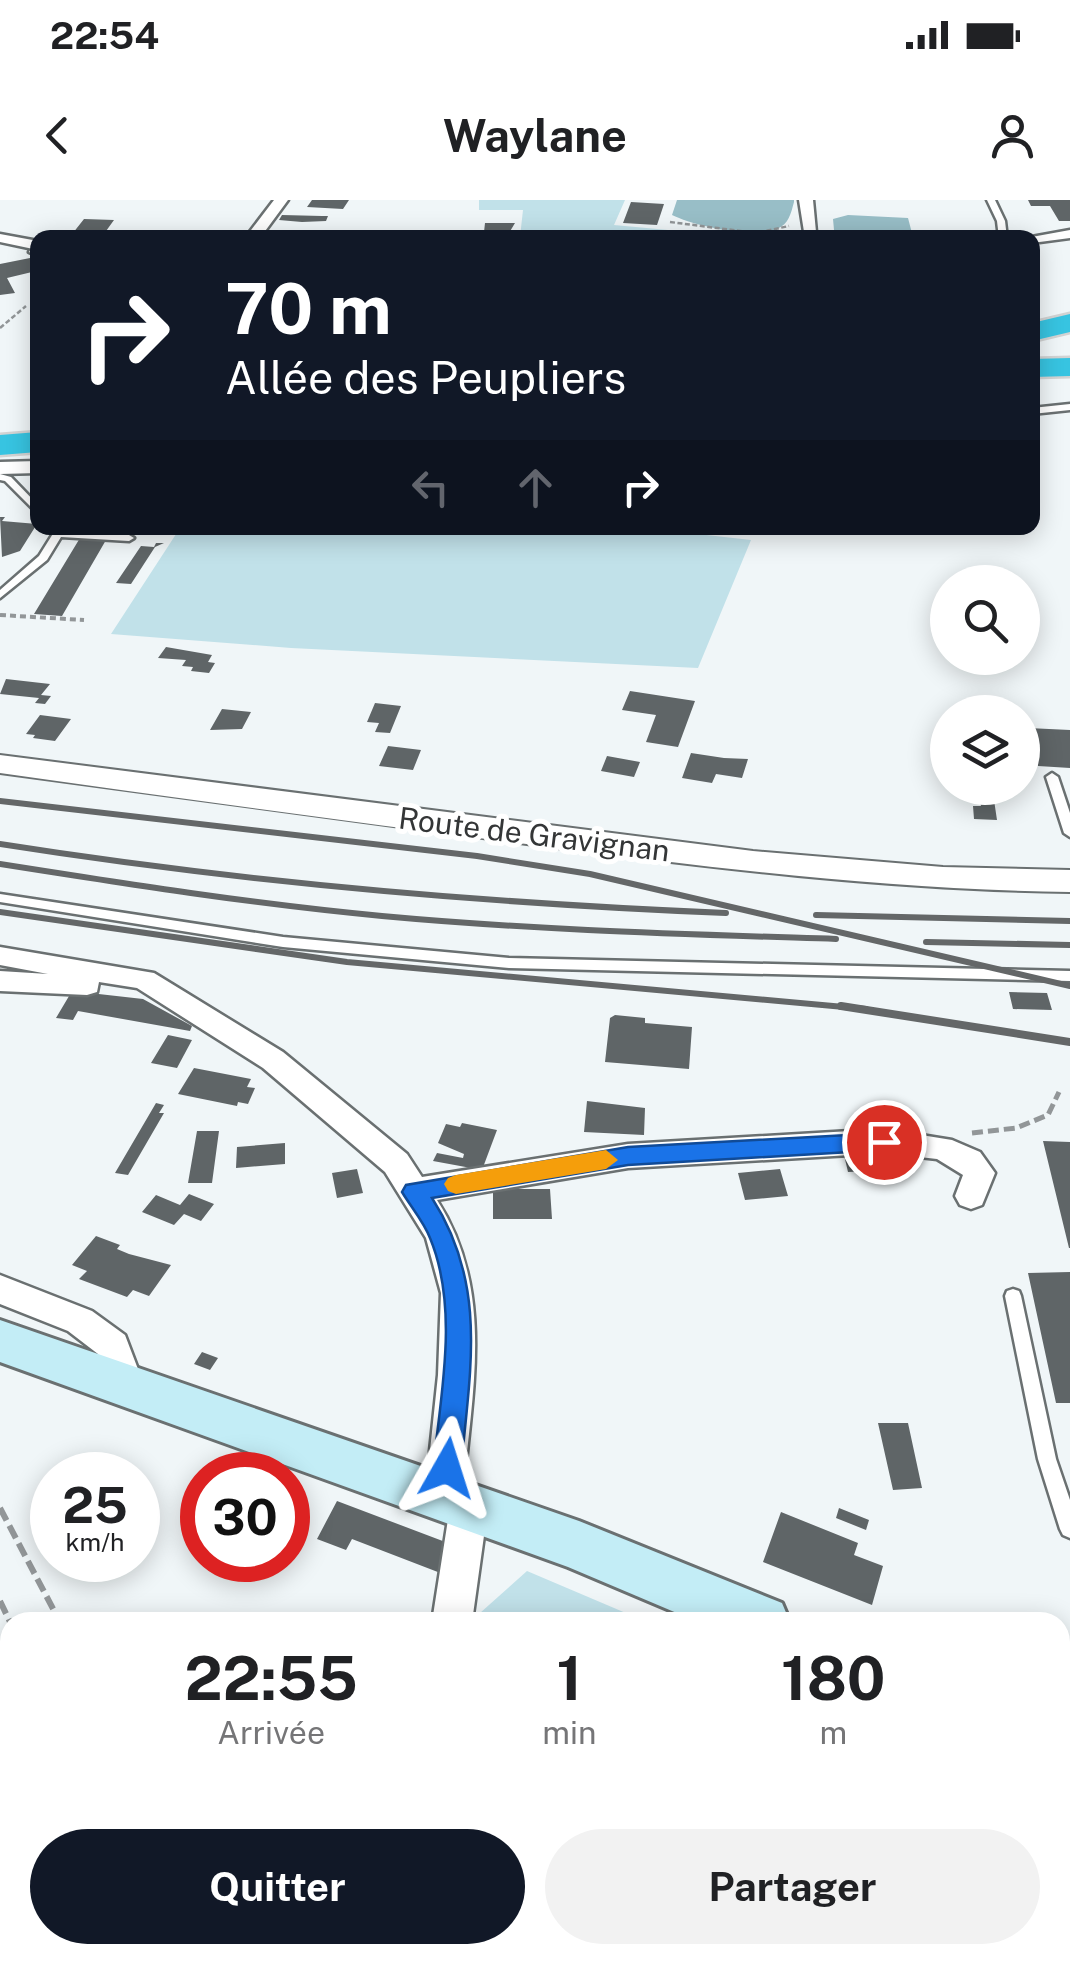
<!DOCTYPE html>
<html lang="fr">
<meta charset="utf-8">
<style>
body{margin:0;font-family:"Public Sans",sans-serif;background:#f2f2f2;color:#202124;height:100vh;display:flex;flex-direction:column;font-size:38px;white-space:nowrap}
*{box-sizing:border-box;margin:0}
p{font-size:32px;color:#757577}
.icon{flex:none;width:55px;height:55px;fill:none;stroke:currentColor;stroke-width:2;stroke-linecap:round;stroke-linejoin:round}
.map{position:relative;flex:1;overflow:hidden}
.panel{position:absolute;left:0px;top:1412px;width:1070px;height:352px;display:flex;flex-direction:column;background:#fff;border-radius:30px 30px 0 0;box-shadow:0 5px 25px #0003}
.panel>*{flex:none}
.hud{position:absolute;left:30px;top:30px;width:1010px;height:305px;border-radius:20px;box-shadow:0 5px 25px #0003;background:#111827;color:#fff;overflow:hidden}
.controls{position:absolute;left:930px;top:365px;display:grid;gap:20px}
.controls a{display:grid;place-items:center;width:110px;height:110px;border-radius:50%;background:#fff;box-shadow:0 5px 25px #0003;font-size:50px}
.speed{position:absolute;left:30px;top:1252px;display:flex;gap:20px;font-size:50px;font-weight:700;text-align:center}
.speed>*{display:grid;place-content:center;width:130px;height:130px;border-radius:50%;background:#fff;box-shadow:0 5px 25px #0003;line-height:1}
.speed small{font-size:25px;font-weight:400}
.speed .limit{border:15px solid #d22;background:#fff;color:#111}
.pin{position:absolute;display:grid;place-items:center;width:85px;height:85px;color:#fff;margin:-42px;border:5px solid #fff;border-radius:50%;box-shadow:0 2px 10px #0007}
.me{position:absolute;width:110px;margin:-55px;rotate:6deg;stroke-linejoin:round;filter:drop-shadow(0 0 8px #0008)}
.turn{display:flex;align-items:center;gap:35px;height:210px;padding:0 30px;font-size:45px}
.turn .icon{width:130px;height:130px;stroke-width:2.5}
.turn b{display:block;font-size:70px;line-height:85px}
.lanes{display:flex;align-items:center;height:95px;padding:0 30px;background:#0003;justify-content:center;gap:50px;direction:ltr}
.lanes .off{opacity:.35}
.eta{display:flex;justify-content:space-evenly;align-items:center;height:170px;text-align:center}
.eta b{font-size:60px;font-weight:700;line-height:70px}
.button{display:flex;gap:20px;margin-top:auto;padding:20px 30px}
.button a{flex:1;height:115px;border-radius:60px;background:#111827;color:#fff;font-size:40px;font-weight:700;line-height:115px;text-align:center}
.button a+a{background:#f2f2f2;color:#202124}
.status{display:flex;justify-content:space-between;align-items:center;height:70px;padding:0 50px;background:#fff;direction:ltr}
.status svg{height:28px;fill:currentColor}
header{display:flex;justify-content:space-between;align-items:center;height:130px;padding:0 30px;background:#fff;font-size:45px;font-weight:700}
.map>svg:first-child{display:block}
</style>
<div class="status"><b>22:54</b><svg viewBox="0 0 49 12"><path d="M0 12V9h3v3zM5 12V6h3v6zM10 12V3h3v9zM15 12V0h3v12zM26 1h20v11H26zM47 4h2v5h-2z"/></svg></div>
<header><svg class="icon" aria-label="back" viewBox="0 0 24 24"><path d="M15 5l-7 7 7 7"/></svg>Waylane<svg class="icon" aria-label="person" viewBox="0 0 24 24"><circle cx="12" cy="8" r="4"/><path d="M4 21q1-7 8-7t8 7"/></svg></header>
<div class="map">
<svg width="1070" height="1764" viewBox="0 0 1070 1764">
<rect width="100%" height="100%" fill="#f0f6f8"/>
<path fill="#c1e1e9" d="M479,0H625L614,25L744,37H520L523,10H479Z
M180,328H644L751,340L698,468L291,448L111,434Z
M527,1371L647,1422H478L480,1413Z
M1060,1600L1070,1604V1764H424L425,1755H1060Z"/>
<path fill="#98bec7" d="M677,0H794V2C791,13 789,24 777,29C754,39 694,26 672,15Z
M848,15L908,18L913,37L864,36L834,30L833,19Z
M0,1685L10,1694V1755H59L62,1764H0Z"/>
<path fill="#5f6567" d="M312,0H349L343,9L307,7Z
M1028,0H1070V21H1059L1050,6H1031Z
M631,2L664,4L657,25L623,23Z
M282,15L322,16H328L326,21L302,22L279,20Z
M84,19L114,20L101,38H69Z
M485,23H515L509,33L484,32Z
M30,58L32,72L7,78L15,93L0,95V64Z
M0,317H5L2,321L37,324L20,351L2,357Z
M80,338L106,340L62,416L34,414Z
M156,343H164L155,347L131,384L116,383L141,346L154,347Z
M166,447L212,455L208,462L215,463L209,473L191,471L193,467L182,466L186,460L158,458Z
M6,479L50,484L41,495L51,496L45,504L35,503L39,498L0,494Z
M630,491L695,501L678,547L646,542L656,515L622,510Z
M375,503L401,506L390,533L375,532L379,523L367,522Z
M222,509L251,512L242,529L210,530Z
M40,515L71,519L55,541L33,538L35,535L26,534Z
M1028,528L1070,530V568L1038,566Z
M388,546L421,550L413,570L379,566Z
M691,553L724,558L748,559L742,578L716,574L712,583L682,578Z
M607,556L640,562L634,577L601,571Z
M979,599L994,600L997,620L974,619L973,606H981Z
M72,791L143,799L192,826L190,831L78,811L73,820L56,818Z
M1009,792L1047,793L1052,810L1013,809Z
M615,815L645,818V823L692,827L689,869L605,862L610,818Z
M168,835L192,840L177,868L151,863Z
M194,868L251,879L247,887L255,888L248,904L238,902L237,906L178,894Z
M587,901L645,908L644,935L584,932Z
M156,903L164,905L159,913H164L128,975L115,973Z
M462,923L497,930L482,970L433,961L437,953L463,958L464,954L438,943L446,924L460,927Z
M197,931H219L212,983H188Z
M1043,941L1070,942V1048H1069Z
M285,943V964L236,968L237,947Z
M858,954L869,956L872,971L848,972L844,955Z
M357,969L363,993L337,998L332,973Z
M780,969L788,996L745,1000L738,973Z
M493,989H550L552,1019H493Z
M189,994L214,1004L201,1021L184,1014L174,1025L142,1012L156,995L180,1005Z
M96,1036L120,1045L117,1049L129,1054L171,1065L149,1096L133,1090L127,1097L79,1079L87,1071L72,1065Z
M1070,1072V1203H1056L1028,1073Z
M202,1152L218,1158L210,1170L194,1164Z
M878,1223H908L922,1288L893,1290Z
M337,1301L448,1343L443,1374L352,1339L346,1350L317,1339Z
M839,1308L869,1320L866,1330L836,1318Z
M781,1312L858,1343L854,1355L883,1366L872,1405L763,1362Z"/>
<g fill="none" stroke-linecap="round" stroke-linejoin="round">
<defs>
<path id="service" d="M987,0H995L1005,21L1007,38H999L997,21Z
M34,44H38V56L29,52Z
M1070,204V210L1032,214V208Z
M0,274L11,277L38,305V314L5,281L0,280Z
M58,331L129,335L134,338L129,341L61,337L47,360L0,398V390L39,356L54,332Z
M1052,573L1058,577L1070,613V637L1064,633L1046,577Z
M0,694L283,737L509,758L1070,771V781L509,768L283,747L0,702Z
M1013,1089L1019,1091L1021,1096L1056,1259L1070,1300V1338L1063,1335L1060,1329L1038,1259L1005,1096L1007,1091Z"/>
<path id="minor" d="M274,0H288L260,38H245Z
M799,0H813L816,32L822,38H805Z
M1070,30V38L1032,43V38H1026Z
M0,34L38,41V50L0,42Z
M38,261V273L0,274V262Z
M0,747L154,773L283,852L407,954L422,977L628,944L884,929L952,940L980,952L995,973L982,1005L971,1009L960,1005L955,996L963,975L937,959L884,953L628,968L437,1000C495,1090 472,1190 463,1292L469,1290L482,1295L488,1307L472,1422H432L449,1313L431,1310L425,1298L438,1175L441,1093L426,1038L385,972L263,868L137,788L99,782L97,792L87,795L0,791V771L48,774L0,765Z
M0,1075L92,1111L125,1135L144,1185L139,1196L126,1200L113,1196L98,1154L68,1131L0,1104Z"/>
<path id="tertiary" d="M0,555L753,651L943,667L1070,670V692C895,690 722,669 549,647C366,624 183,599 0,573Z"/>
<path id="secondary" d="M0,1120L579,1321L782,1403L790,1422H698L568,1367L0,1162Z
M1060,1517L1070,1521V1581L1060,1577Z"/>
<path id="motorway" d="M1070,114V132L1032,141V123Z
M1070,158V176L1032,177V159Z
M38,232V252L0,255V235Z"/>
</defs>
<use href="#service" stroke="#6a7071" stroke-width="5"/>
<use href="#minor" stroke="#6a7071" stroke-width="5"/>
<use href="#tertiary" stroke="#6a7071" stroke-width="4"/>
<use href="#secondary" stroke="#6a7071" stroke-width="6"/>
<use href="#motorway" stroke="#d2d3d3" stroke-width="5"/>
<path stroke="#929698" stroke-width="2.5" stroke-dasharray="5 2.5" stroke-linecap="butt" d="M670,22L756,33L789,26
M0,128L26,106"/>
<path stroke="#929698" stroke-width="4" stroke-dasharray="6 4" stroke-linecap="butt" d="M0,415L84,420"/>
<path stroke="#929698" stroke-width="5" stroke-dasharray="11 5" stroke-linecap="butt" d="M972,933L1016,928L1048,915L1059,892"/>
<path stroke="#929698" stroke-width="6" stroke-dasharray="14 6" stroke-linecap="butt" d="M0,1308L60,1422
M0,1401L10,1422
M165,1755L169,1764
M243,1755L248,1764
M397,1764L398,1755"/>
<use href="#service" fill="#fff" fill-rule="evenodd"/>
<use href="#minor" fill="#fff" fill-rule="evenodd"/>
<use href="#tertiary" fill="#fff" fill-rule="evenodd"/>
<use href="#secondary" fill="#c3edf6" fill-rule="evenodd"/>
<use href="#motorway" fill="#37c4e1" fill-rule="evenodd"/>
<path stroke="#646768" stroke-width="6" d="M0,601L477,656L590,674L1070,786
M0,644C241,682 482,703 726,713
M0,664C127,684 254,704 382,716C533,730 685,734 836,739
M0,712L347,762L866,809
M816,715L1070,721
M926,742L1070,745"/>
<path stroke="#646768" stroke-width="8" d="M841,806L1070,842"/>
</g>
<path fill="#1a73e8" stroke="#114b97" stroke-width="2.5" d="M884,933L896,942L884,950L628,965L432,998C488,1085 470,1170 461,1268L457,1276L447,1280L437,1276L433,1268C441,1194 459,1108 430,1038C424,1022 411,1007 402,992L406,985L628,947Z"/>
<path fill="#f59e0b" d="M606,950L618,960L606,969L456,994L448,991L444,984L448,978L456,975Z"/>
<g text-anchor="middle" stroke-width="10" stroke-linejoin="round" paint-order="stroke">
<g font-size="30" fill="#343637" stroke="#fff">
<text transform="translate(534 635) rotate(7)" y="10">Route de Gravignan</text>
</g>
</g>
</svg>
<div class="controls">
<a><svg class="icon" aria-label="search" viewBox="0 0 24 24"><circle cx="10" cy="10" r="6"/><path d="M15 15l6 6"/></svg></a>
<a><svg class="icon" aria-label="layers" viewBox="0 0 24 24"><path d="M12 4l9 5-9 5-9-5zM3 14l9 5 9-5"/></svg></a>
</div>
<div class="speed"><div>25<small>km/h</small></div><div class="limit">30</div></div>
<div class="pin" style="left:884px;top:942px;background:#d93025"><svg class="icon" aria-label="arrive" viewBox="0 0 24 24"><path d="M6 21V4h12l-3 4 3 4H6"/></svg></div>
<svg class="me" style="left:447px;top:1268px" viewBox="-20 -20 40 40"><path d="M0-17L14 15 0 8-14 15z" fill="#1a73e8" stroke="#fff" stroke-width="4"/></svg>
<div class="hud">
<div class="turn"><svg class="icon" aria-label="right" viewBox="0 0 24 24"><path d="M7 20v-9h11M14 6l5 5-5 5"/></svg><div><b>70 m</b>Allée des Peupliers</div></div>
<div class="lanes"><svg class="icon off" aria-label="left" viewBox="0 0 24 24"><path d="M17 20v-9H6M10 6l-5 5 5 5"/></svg><svg class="icon off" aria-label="ahead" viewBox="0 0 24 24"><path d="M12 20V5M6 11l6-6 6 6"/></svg><svg class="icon" aria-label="right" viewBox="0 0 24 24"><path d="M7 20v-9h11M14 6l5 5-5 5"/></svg></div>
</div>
<section class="panel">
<div class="eta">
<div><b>22:55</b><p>Arrivée</p></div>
<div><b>1</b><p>min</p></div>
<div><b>180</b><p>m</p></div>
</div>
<div class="button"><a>Quitter</a><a>Partager</a></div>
</section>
</div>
